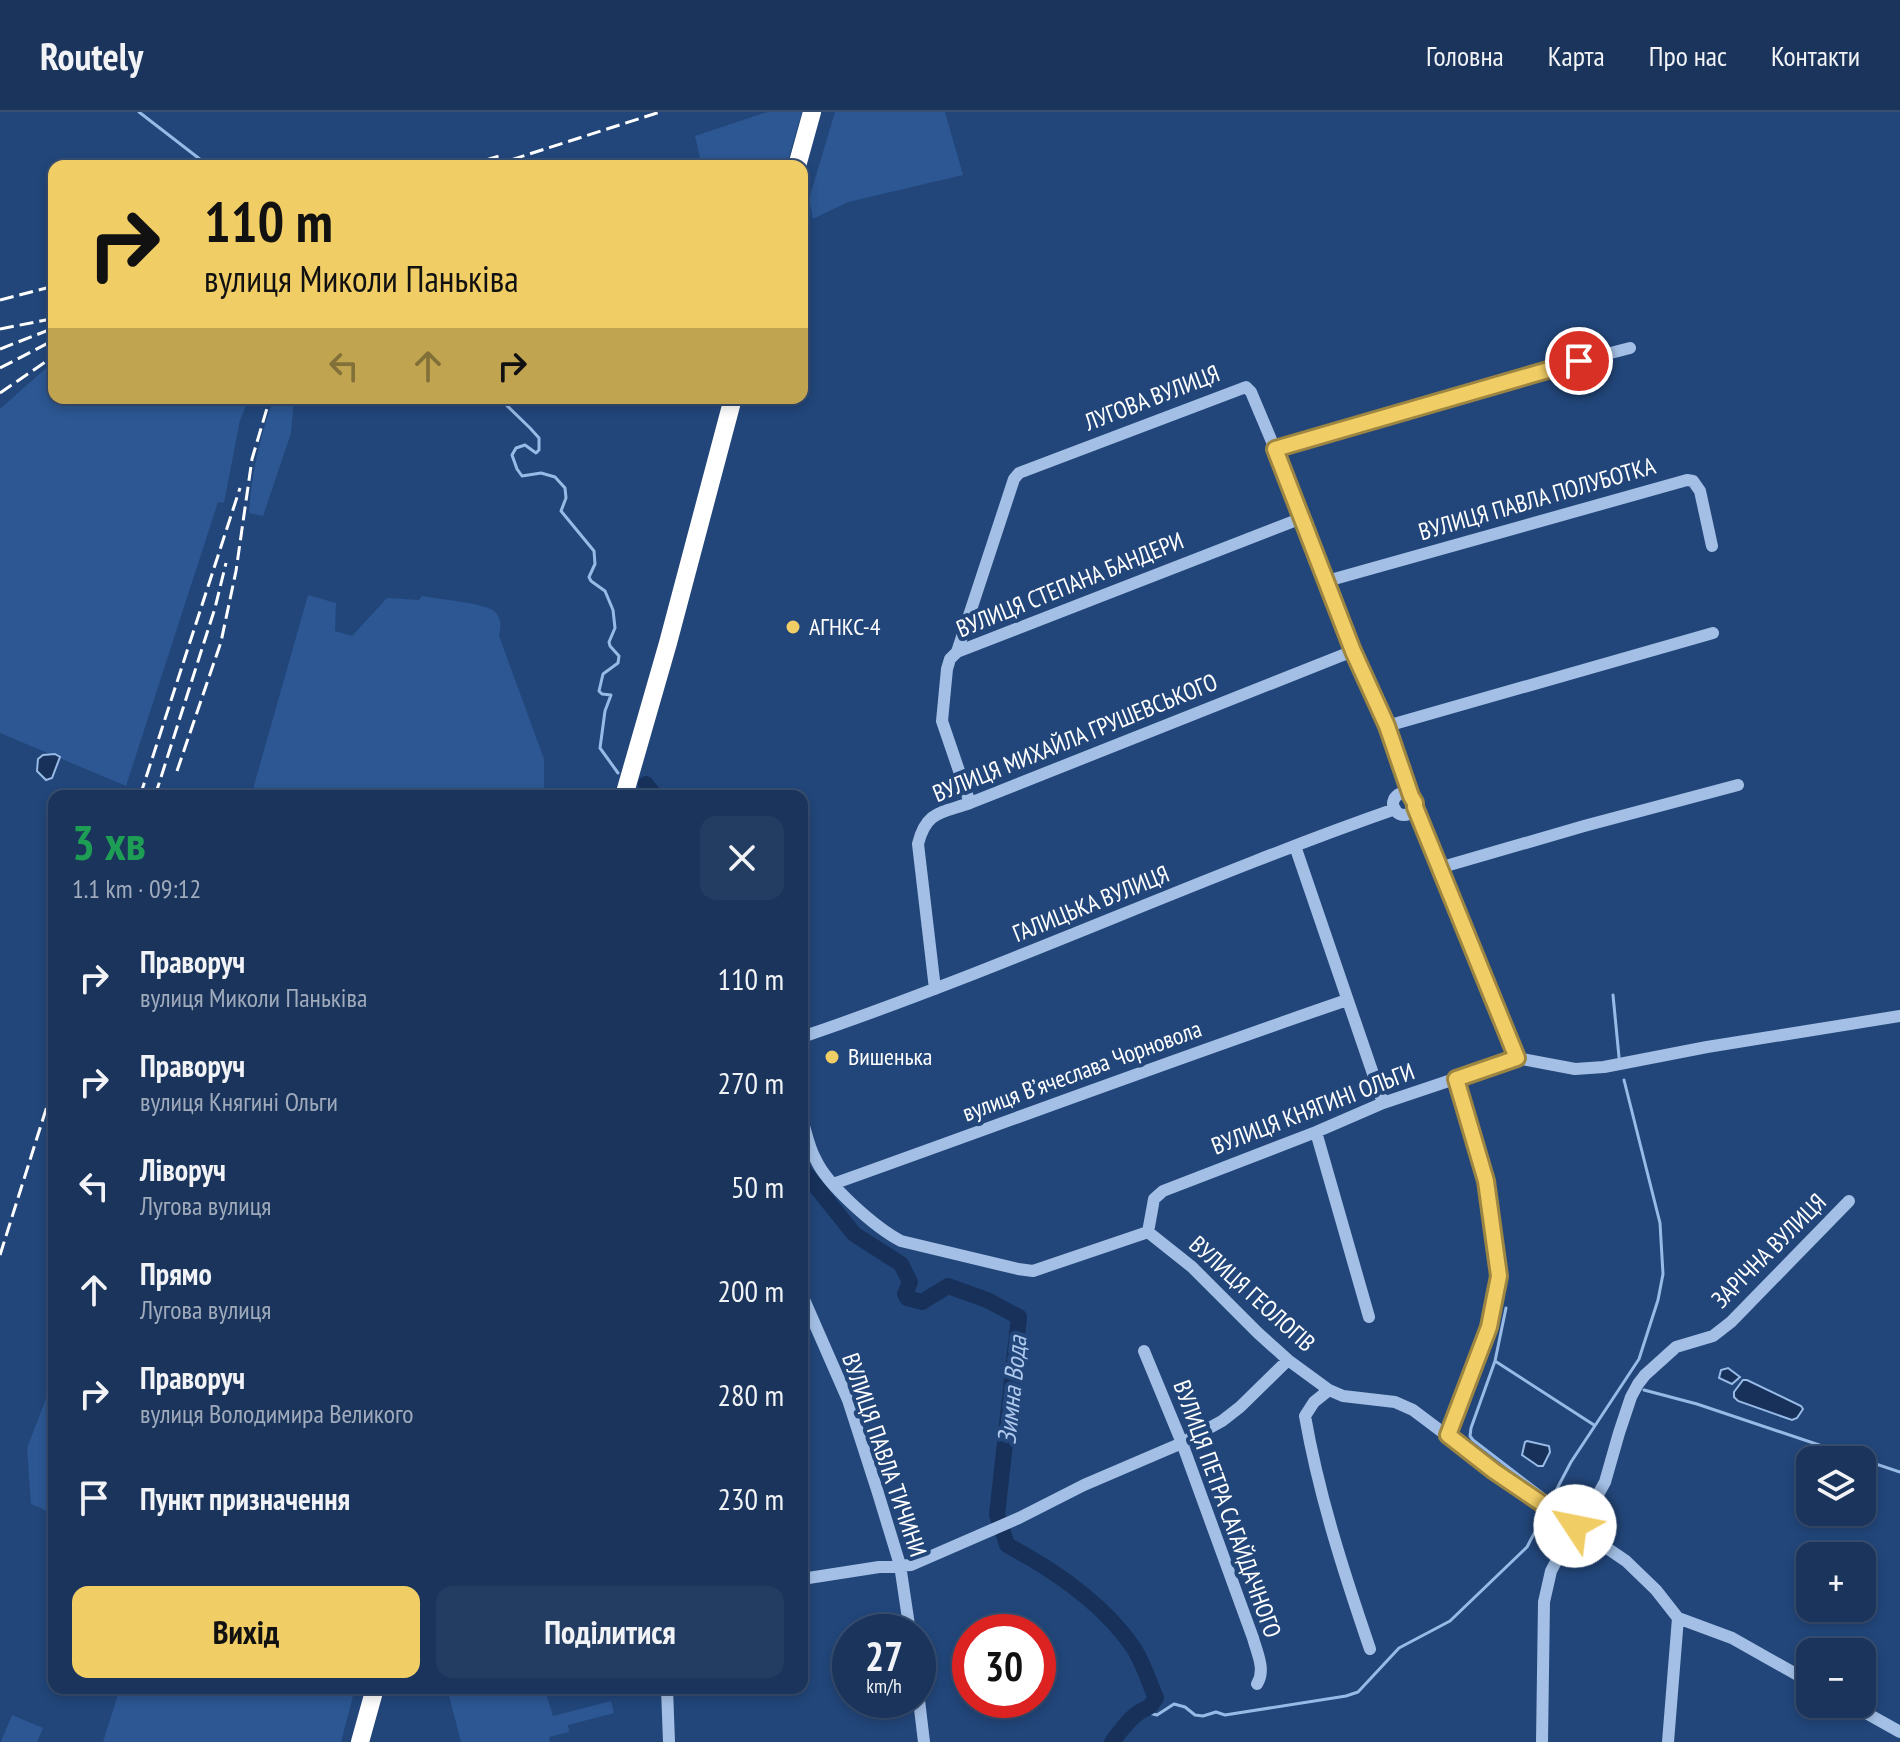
<!DOCTYPE html>
<html lang="uk">
<meta charset="utf-8">
<style>
body{margin:0;font-family:"PT Sans Narrow",sans-serif;background:#233c62;color:#f1f3f6;height:100vh;display:flex;flex-direction:column;font-size:30px;white-space:nowrap}
*{box-sizing:border-box;margin:0}
p{font-size:26px;color:#9faabb}
.icon{flex:none;width:44px;height:44px;fill:none;stroke:currentColor;stroke-width:2;stroke-linecap:round;stroke-linejoin:round}
.map{position:relative;flex:1;overflow:hidden}
.details{position:absolute;left:48px;top:678px;width:760px;height:904px;display:flex;flex-direction:column;background:#1a345c;border-radius:16px;box-shadow:0 4px 12px #0003,0 0 0 2px #384f72}
.details>*{flex:none}
.guide{position:absolute;left:48px;top:48px;width:760px;height:244px;border-radius:16px;box-shadow:0 4px 12px #0003,0 0 0 2px #384f72;background:#f1cd65;color:#111;overflow:hidden}
.tools{position:absolute;left:1796px;top:1334px;display:grid;gap:16px}
.tools a{display:grid;place-items:center;width:80px;height:80px;border-radius:16px;background:#1a345c;box-shadow:0 4px 12px #0003,0 0 0 2px #384f72;font-size:40px}
.speed{position:absolute;left:832px;top:1502px;display:flex;gap:16px;font-size:40px;font-weight:700;text-align:center}
.speed>*{display:grid;place-content:center;width:104px;height:104px;border-radius:50%;background:#1a345c;box-shadow:0 4px 12px #0003,0 0 0 2px #384f72;line-height:1}
.speed small{font-size:20px;font-weight:400}
.speed .limit{border:12px solid #d22;background:#fff;color:#111}
.pin{position:absolute;display:grid;place-items:center;width:68px;height:68px;color:#fff;margin:-34px;border:4px solid #fff;border-radius:50%;box-shadow:0 2px 8px #0007}
.me{position:absolute;width:88px;margin:-44px;rotate:304deg;stroke-linejoin:round;filter:drop-shadow(0 0 6px #0008)}
.turn{display:flex;align-items:center;gap:28px;height:168px;padding:0 24px;font-size:36px}
.turn .icon{width:104px;height:104px;stroke-width:2.5}
.turn b{display:block;font-size:56px;line-height:68px}
.lanes{display:flex;align-items:center;height:76px;padding:0 24px;background:#0003;justify-content:center;gap:40px;direction:ltr}
.lanes .off{opacity:.35}
.round{display:grid;place-items:center;flex:none;width:84px;height:84px;border-radius:16px;background:#233c62}
.headline{display:flex;align-items:center;justify-content:space-between;height:136px;padding:0 24px}
h1{font-size:48px;font-weight:700;line-height:60px;color:#1e9e55}
.primary-button{display:flex;gap:16px;margin-top:auto;padding:16px 24px}
.primary-button a{flex:1;height:92px;border-radius:16px;background:#f1cd65;color:#111;font-size:32px;font-weight:700;line-height:92px;text-align:center}
.primary-button a+a{background:#233c62;color:#f1f3f6}
ul{padding:0;list-style:none}
li{display:flex;align-items:center;gap:24px;height:104px;padding:0 24px}
li div{flex:1}
li b{display:block;font-size:30px}
li em{font-style:normal}
header{display:flex;align-items:center;gap:48px;box-sizing:border-box;height:112px;padding:0 40px;background:#1a345c;border-bottom:2px solid #384f72}
header strong{font-size:38px}
nav{display:flex;gap:44px;margin-inline-start:auto;font-size:28px}
.map>svg:first-child{display:block}
</style>
<header>
<strong>Routely</strong>
<nav><a>Головна</a><a>Карта</a><a>Про нас</a><a>Контакти</a></nav>
</header>
<div class="map">
<svg width="1900" height="1630" viewBox="0 0 1900 1630">
<rect width="100%" height="100%" fill="#22467a"/>
<path fill="#2c5792" d="M767,0H802L786,54H702L695,24Z
M835,0H945L963,63L848,90L813,107L809,87Z
M54,249V286H249L240,308L224,391L218,390L126,674L0,621V297Z
M274,286H294L291,321L263,404L249,401C252,359 260,325 274,286Z
M308,483L336,491L335,519L352,524L387,486L419,488L422,484C436,487 485,491 494,499C502,506 501,515 499,524L544,647V684H251Z
M54,1282V1402L31,1392L27,1336L47,1284Z
M120,1576H355L341,1630H103Z
M447,1576H552L545,1579L553,1604L611,1589L614,1601L568,1613L569,1620L549,1625L550,1630H461Z
M12,1603L43,1616L37,1630H1Z"/>
<path fill="#17315a" stroke="#97bae6" stroke-width="2" d="M55,642L60,645L52,666L46,668L37,659L38,647L43,643Z
M1728,1256L1740,1265L1732,1272L1719,1266L1721,1258Z
M1743,1268H1747L1801,1294L1803,1297L1797,1306L1792,1308L1738,1289L1734,1285V1280Z
M1527,1329L1549,1334L1550,1340L1543,1354H1538L1522,1343L1525,1330Z"/>
<g fill="none" stroke-linecap="round" stroke-linejoin="round">
<path stroke="#97bae6" stroke-width="3" d="M139,0L201,48L204,54
M499,286L530,316L539,326V338L536,341L525,333L516,336L512,343L517,357L522,364L541,361L555,365L565,376L566,386L561,399L594,439L595,452L589,465L591,469L605,479L613,498L615,516L609,530L610,534L619,544L618,551L603,562L599,579L602,582L611,583L605,599L600,636L618,661
M1613,883L1619,945
M1506,1196L1495,1249L1471,1316L1470,1324L1473,1328L1550,1387
M1495,1249L1594,1313
M1644,1278L1697,1292L1900,1360
M1550,1390L1571,1350L1639,1247L1658,1188L1663,1162L1660,1111L1624,968
M1141,1599L1157,1603L1174,1592L1185,1595L1195,1603L1203,1604L1216,1600L1225,1603L1346,1584L1358,1580L1399,1536L1450,1509L1527,1435L1547,1397"/>
<path stroke="#17315a" stroke-width="16" d="M646,672L655,684
M802,1057L854,1122L901,1152L910,1170L905,1182L907,1186L922,1190L948,1174L987,1188L1019,1205L997,1403L999,1409
M1003,1420L1007,1433C1054,1458 1102,1490 1133,1535C1143,1550 1149,1570 1156,1586C1148,1597 1151,1594 1141,1599C1129,1606 1120,1620 1112,1630"/>
<path stroke="#a3bfe5" stroke-width="12" d="M1275,337L1529,262L1630,236
M1327,469L1687,368L1693,369L1700,379L1712,434
M957,540L1014,367L1019,361L1246,275L1251,280L1275,337L1353,539L1387,614L1411,684
M1387,614L1713,521
M1393 692a11 11 0 1 1 22 0a11 11 0 1 1-22 0Z
M970,691L942,609L947,557L950,547L957,540L1302,406
M1415,695L1517,946
M1295,734L1383,991
M1439,756L1584,714L1738,673
M935,877L918,732C926,699 941,701 970,691L1353,539
M802,925C1003,857 1195,767 1395,697
M802,1007C806,1020 809,1036 816,1048C828,1074 876,1116 901,1129L1018,1157L1033,1159L1148,1120
M1316,1020L1369,1205
M833,1072C1004,1011 1175,947 1347,888
M1148,1120L1192,1155L1258,1221L1288,1248L1329,1278L1343,1284L1395,1290L1413,1298L1494,1359L1626,1449L1656,1478L1678,1506L1732,1526L1810,1570
M1148,1120L1154,1087L1163,1079L1316,1020L1383,991L1517,946L1575,957L1604,955L1707,935L1900,904
M802,1183L848,1288L878,1381L900,1453L910,1520
M1144,1239L1182,1331L1253,1526C1257,1541 1266,1558 1257,1572
M1329,1278L1314,1290L1305,1304C1319,1384 1344,1461 1370,1537
M1448,1323L1489,1215L1499,1164L1486,1069L1456,967
M802,1467L879,1455L911,1453L1019,1406L1084,1373L1182,1331L1222,1309L1240,1295L1288,1248
M667,1576L669,1630
M918,1580L924,1630
M1850,1592L1900,1620
M1542,1630L1544,1490L1551,1459L1575,1414L1595,1388L1605,1370L1619,1321L1631,1285L1638,1272L1645,1263L1676,1235L1713,1224L1731,1210L1849,1089
M1668,1630L1678,1506"/>
<path stroke="#fff" stroke-width="18" d="M797,54L812,0
M624,684L668,531L733,286
M360,1630L375,1576"/>
<path stroke="#fff" stroke-width="3" stroke-dasharray="14 6" stroke-linecap="butt" d="M466,54L502,43
M492,54L660,0
M0,188L54,174
M0,217L51,207
M0,237L54,216
M0,256L54,228
M0,281L54,244
M177,659L221,530L236,459L252,347L270,286
M140,684L240,376
M155,684L215,496L226,451
M0,1143L54,972"/>
</g>
<g fill="none" stroke-linecap="round" stroke-linejoin="round">
<defs>
<path id="route" d="M1575,1414L1494,1359L1448,1323L1489,1215L1499,1164L1486,1069L1456,967L1517,946L1415,695V691L1411,684L1387,614L1353,539L1275,337L1579,249"/>
</defs>
<use href="#route" stroke="#9d8542" stroke-width="20"/>
<use href="#route" stroke="#f1cd65" stroke-width="14"/>
</g>
<g fill="#f1cd65" stroke="#22467a" stroke-width="3">
<circle cx="793" cy="515" r="8"/>
<circle cx="832" cy="945" r="8"/>
</g>
<g text-anchor="middle" stroke-width="8" stroke-linejoin="round" paint-order="stroke">
<g font-size="24" fill="#fff" stroke="#22467a">
<text transform="translate(1152 286) rotate(-21)" y="8">ЛУГОВА ВУЛИЦЯ</text>
<text transform="translate(1537 387) rotate(-16)" y="8">ВУЛИЦЯ ПАВЛА ПОЛУБОТКА</text>
<text transform="translate(1070 473) rotate(-22)" y="8">ВУЛИЦЯ СТЕПАНА БАНДЕРИ</text>
<text transform="translate(1075 626) rotate(-22)" y="8">ВУЛИЦЯ МИХАЙЛА ГРУШЕВСЬКОГО</text>
<text transform="translate(1091 792) rotate(-22)" y="8">ГАЛИЦЬКА ВУЛИЦЯ</text>
<text transform="translate(1082 959) rotate(-20)" y="8">вулиця Вʼячеслава Чорновола</text>
<text transform="translate(1313 997) rotate(-21)" y="8">ВУЛИЦЯ КНЯГИНІ ОЛЬГИ</text>
<text transform="translate(1769 1139) rotate(-45)" y="8">ЗАРІЧНА ВУЛИЦЯ</text>
<text transform="translate(1252 1182) rotate(42)" y="8">ВУЛИЦЯ ГЕОЛОГІВ</text>
<text transform="translate(884 1343) rotate(71)" y="8">ВУЛИЦЯ ПАВЛА ТИЧИНИ</text>
<text transform="translate(1227 1397) rotate(70)" y="8">ВУЛИЦЯ ПЕТРА САГАЙДАЧНОГО</text>
</g>
<g font-size="24" fill="#fff" stroke="#22467a" text-anchor="start">
<text x="809" y="523">АГНКС-4</text>
<text x="848" y="953">Вишенька</text>
</g>
<g font-size="26" font-style="italic" fill="#afc9ed" stroke="#22467a">
<text transform="translate(1012 1278) rotate(-84)" y="9">Зимна Вода</text>
</g>
</g>
</svg>
<div class="tools">
<a><svg class="icon" aria-label="layers" viewBox="0 0 24 24"><path d="M12 4l9 5-9 5-9-5zM3 14l9 5 9-5"/></svg></a>
<a>+</a>
<a>−</a>
</div>
<div class="speed"><div>27<small>km/h</small></div><div class="limit">30</div></div>
<div class="pin" style="left:1579px;top:249px;background:#d93025"><svg class="icon" aria-label="arrive" viewBox="0 0 24 24"><path d="M6 21V4h12l-3 4 3 4H6"/></svg></div>
<svg class="me" style="left:1575px;top:1414px" viewBox="-20 -20 40 40"><circle r="19" fill="#fff"/><path d="M0-13L10 11 0 6-10 11z" fill="#f1cd65"/></svg>
<div class="guide">
<div class="turn"><svg class="icon" aria-label="right" viewBox="0 0 24 24"><path d="M7 20v-9h11M14 6l5 5-5 5"/></svg><div><b>110 m</b>вулиця Миколи Паньківа</div></div>
<div class="lanes"><svg class="icon off" aria-label="left" viewBox="0 0 24 24"><path d="M17 20v-9H6M10 6l-5 5 5 5"/></svg><svg class="icon off" aria-label="ahead" viewBox="0 0 24 24"><path d="M12 20V5M6 11l6-6 6 6"/></svg><svg class="icon" aria-label="right" viewBox="0 0 24 24"><path d="M7 20v-9h11M14 6l5 5-5 5"/></svg></div>
</div>
<section class="details">
<div class="headline"><div><h1>3 хв</h1><p>1.1 km · 09:12</p></div><a class="round"><svg class="icon" aria-label="close" viewBox="0 0 24 24"><path d="M6 6l12 12M18 6L6 18"/></svg></a></div>
<ul>
<li><svg class="icon" aria-label="right" viewBox="0 0 24 24"><path d="M7 20v-9h11M14 6l5 5-5 5"/></svg><div><b>Праворуч</b><p>вулиця Миколи Паньківа</p></div><em>110 m</em></li>
<li><svg class="icon" aria-label="right" viewBox="0 0 24 24"><path d="M7 20v-9h11M14 6l5 5-5 5"/></svg><div><b>Праворуч</b><p>вулиця Княгині Ольги</p></div><em>270 m</em></li>
<li><svg class="icon" aria-label="left" viewBox="0 0 24 24"><path d="M17 20v-9H6M10 6l-5 5 5 5"/></svg><div><b>Ліворуч</b><p>Лугова вулиця</p></div><em>50 m</em></li>
<li><svg class="icon" aria-label="ahead" viewBox="0 0 24 24"><path d="M12 20V5M6 11l6-6 6 6"/></svg><div><b>Прямо</b><p>Лугова вулиця</p></div><em>200 m</em></li>
<li><svg class="icon" aria-label="right" viewBox="0 0 24 24"><path d="M7 20v-9h11M14 6l5 5-5 5"/></svg><div><b>Праворуч</b><p>вулиця Володимира Великого</p></div><em>280 m</em></li>
<li><svg class="icon" aria-label="arrive" viewBox="0 0 24 24"><path d="M6 21V4h12l-3 4 3 4H6"/></svg><div><b>Пункт призначення</b></div><em>230 m</em></li>
</ul>
<div class="primary-button"><a>Вихід</a><a>Поділитися</a></div>
</section>
</div>
